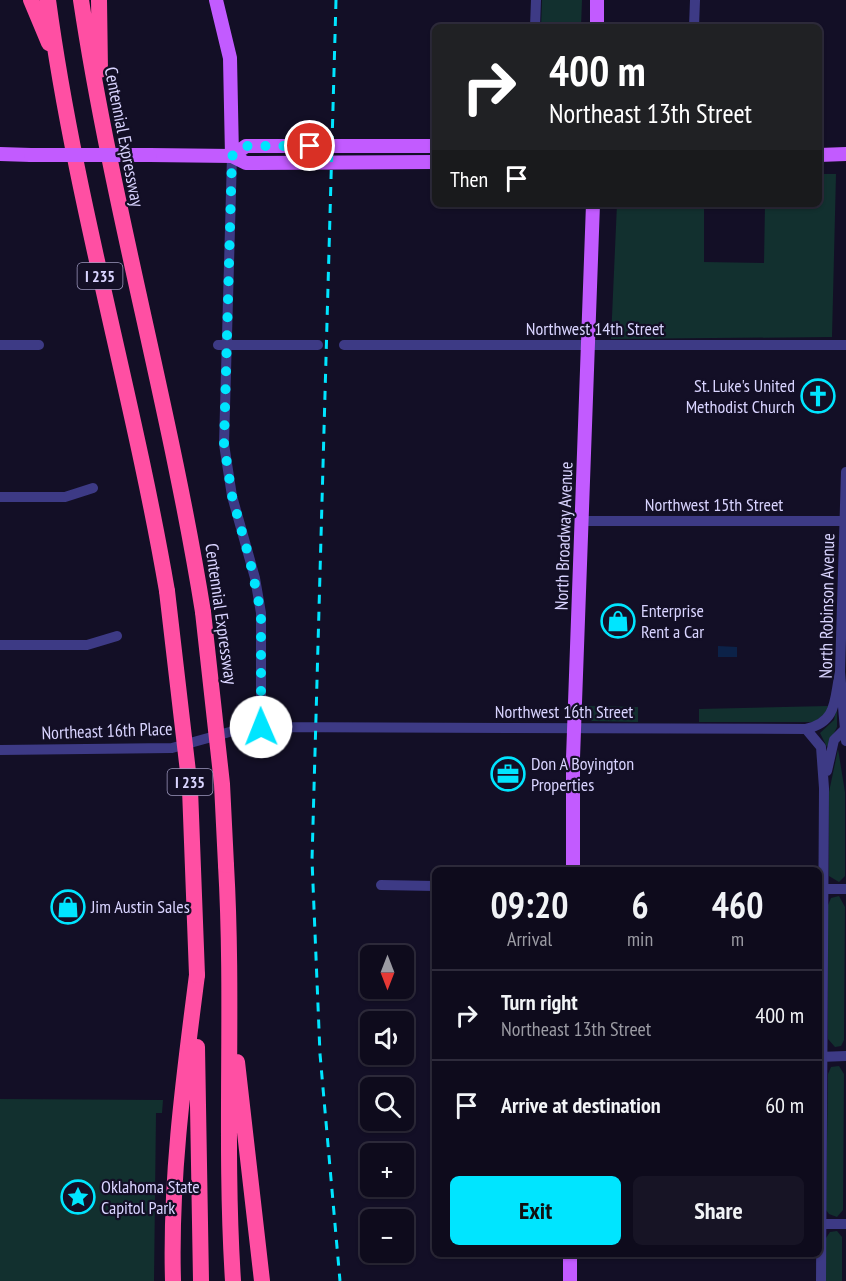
<!DOCTYPE html>
<meta charset="utf-8">
<style>
body{margin:0;font-family:"PT Sans Narrow",sans-serif;background:#171425;color:#f1f3f6;height:100vh;display:flex;flex-direction:column;font-size:22px;white-space:nowrap}
*{box-sizing:border-box;margin:0}
p{font-size:20px;color:#9b9ba3}
.icon{flex:none;width:33px;height:33px;fill:none;stroke:currentColor;stroke-width:2;stroke-linecap:round;stroke-linejoin:round}
.map{position:relative;flex:1;overflow:hidden}
.panel{position:absolute;left:432px;top:867px;width:390px;height:390px;display:flex;flex-direction:column;background:#0e0b1c;border-radius:9px;box-shadow:0 2px 4px #0004,0 0 0 2px #2e2b3b}
.panel>*{flex:none}
.banner{position:absolute;left:432px;top:24px;width:390px;height:183px;border-radius:9px;box-shadow:0 2px 4px #0004,0 0 0 2px #2e2b3b;background:#202124;color:#fff;overflow:hidden}
.needle{width:39px;rotate:180deg}
.controls{position:absolute;left:360px;top:945px;display:grid;gap:12px}
.controls a{display:grid;place-items:center;width:54px;height:54px;border-radius:9px;background:#0e0b1c;box-shadow:0 2px 4px #0004,0 0 0 2px #2e2b3b;font-size:30px}
.pin{position:absolute;display:grid;place-items:center;width:51px;height:51px;color:#fff;margin:-26px;border:3px solid #fff;border-radius:50%;box-shadow:0 2px 6px #0007}
.me{position:absolute;width:66px;margin:-33px;rotate:359deg;stroke-linejoin:round;filter:drop-shadow(0 0 4px #0008)}
.turn{display:flex;align-items:center;gap:21px;height:126px;padding:0 18px;font-size:27px}
.turn .icon{width:78px;height:78px;stroke-width:2.5}
.turn b{display:block;font-size:42px;line-height:51px}
.then{display:flex;align-items:center;height:57px;padding:0 18px;background:#0003;gap:12px;font-size:22px}
.eta{display:flex;justify-content:space-evenly;align-items:center;height:102px;text-align:center}
.eta b{font-size:36px;font-weight:600;line-height:42px}
.action{display:flex;gap:12px;margin-top:auto;padding:12px 18px}
.action a{flex:1;height:69px;border-radius:9px;background:#00e5ff;color:#111;font-size:24px;font-weight:600;line-height:69px;text-align:center}
.action a+a{background:#171425;color:#f1f3f6}
ul{padding:0;list-style:none}
li{display:flex;align-items:center;gap:18px;height:90px;padding:0 18px;border-top:2px solid #2e2b3b}
li div{flex:1}
li b{display:block;font-size:22px}
li em{font-style:normal}
.map>svg:first-child{display:block}
</style>
<div class="map">
<svg width="846" height="1281" viewBox="0 0 846 1281">
<rect width="100%" height="100%" fill="#130f26"/>
<path fill="#12302f" d="M542,0H582L581,27H541Z
M819,174H836L832,337L611,339L617,204H704V262L764,263L765,204H819Z
M589,706L638,707V722L592,721L589,718Z
M828,706L827,712L814,722H699V709Z
M837,706V727L827,747L820,733L834,720Z
M838,749L845,792V876L839,882L829,876V792Z
M839,896L845,907L844,1040L841,1046L835,1047L828,1039V905L831,898Z
M839,1066L844,1074L843,1210L837,1217L829,1214L826,1210L828,1074L831,1067Z
M0,1099L163,1100L162,1113H156L154,1281H0Z
M837,1231L842,1237V1281H826V1238L830,1232Z"/>
<path fill="#0c2248" d="M718,646L737,647V657H718Z"/>
<g fill="none" stroke-linecap="round" stroke-linejoin="round">
<path stroke="#3d3a85" stroke-width="10" d="M535,27L536,0
M694,27L695,0
M232,156L224,444L232,496L255,578L261,613V727
M0,345H39
M218,345H318
M344,345H846
M846,472L840,672L846,741
M0,497H65L93,488
M583,521H845
M0,645H87L117,636
M806,729L821,747L824,788L821,1281
M0,750L172,748L244,728L261,727L806,729C838,722 834,699 840,672
M827,771L834,740L845,729
M381,885L435,886
M819,889H846
M819,1057L846,1056
M819,1224H846"/>
<path stroke="#c25bff" stroke-width="14" d="M216,0L230,58L232,156
M597,27V0
M0,154L31,155
M150,155L232,156L246,163L435,162
M819,155L846,154
M232,156L246,146H435
M573,870V758L593,204
M570,1281V1254"/>
<path stroke="#ff4fa3" stroke-width="16" d="M31,0L49,43
M48,0C75,200 133,393 167,591
M81,0C112,206 170,406 203,612
M99,0L100,70
M226,865C234,1003 224,1142 233,1281
M197,1047L201,1281
M237,1062L262,1281
M173,1281C170,1178 184,1076 197,975"/>
<path stroke="#00e5ff" stroke-width="3" stroke-dasharray="9 8" stroke-linecap="butt" d="M336,0L312,860L320,1054L340,1281"/>
<path stroke="#c25bff" stroke-width="14" d="M31,155H150"/>
<path stroke="#ff4fa3" stroke-width="16" d="M167,591L190,789L197,975
M203,612L222,784L226,865"/>
</g>
<g fill="none" stroke-linecap="round" stroke-linejoin="round">
<path stroke="#00e5ff" stroke-width="10" stroke-dasharray="0 18" d="M261,727V613L250,561L232,496L224,444L232,156L246,146H310"/>
</g>
<defs>
<symbol id="church-ring" viewBox="-11 -11 22 22"><circle r="9.5" fill="#130f26" stroke="#00e5ff" stroke-width="1.5"/><path d="M-1.2-6h2.4v3.5h3.3v2.4h-3.3V6h-2.4V-.1h-3.3v-2.4h3.3Z" fill="#00e5ff"/></symbol>
<symbol id="shop-ring" viewBox="-11 -11 22 22"><circle r="9.5" fill="#130f26" stroke="#00e5ff" stroke-width="1.5"/><path d="M-5-2.5h2.3a2.7 3.5 0 0 1 5.4 0H5L5.5 6h-11ZM-1.5-2.5h3a1.5 2.3 0 0 0-3 0Z" fill="#00e5ff"/></symbol>
<symbol id="office-ring" viewBox="-11 -11 22 22"><circle r="9.5" fill="#130f26" stroke="#00e5ff" stroke-width="1.5"/><path d="M-6-3h4V-5.5h4V-3h4V5H-6ZM-1-4.5V-3h2v-1.5ZM-6 0V1H6V0Z" fill="#00e5ff"/></symbol>
<symbol id="sight-ring" viewBox="-11 -11 22 22"><circle r="9.5" fill="#130f26" stroke="#00e5ff" stroke-width="1.5"/><path d="M0-6L1.8-2.2L6-1.7L2.9 1.2L3.7 5.4L0 3.3L-3.7 5.4L-2.9 1.2L-6-1.7L-1.8-2.2Z" fill="#00e5ff"/></symbol>
</defs>
<g fill-rule="evenodd">
<use href="#church-ring" x="799" y="377" width="38" height="38"/>
<use href="#shop-ring" x="599" y="602" width="38" height="38"/>
<use href="#office-ring" x="489" y="755" width="38" height="38"/>
<use href="#shop-ring" x="49" y="888" width="38" height="38"/>
<use href="#sight-ring" x="59" y="1178" width="38" height="38"/>
</g>
<g text-anchor="middle" stroke-width="4.5" stroke-linejoin="round" paint-order="stroke">
<g fill="#130f26" stroke="#9e99be" stroke-width="1.5">
<rect x="77.5" y="263" width="45" height="26" rx="4.5"/>
<rect x="167.5" y="769" width="45" height="26" rx="4.5"/>
</g>
<g font-size="16" font-weight="bold" fill="#d9d4ff">
<text x="100" y="282">I 235</text>
<text x="190" y="788">I 235</text>
</g>
<g font-size="18" fill="#d9d4ff" stroke="#130f26">
<text transform="translate(124 137) rotate(79)" y="6">Centennial Expressway</text>
<text x="595" y="335">Northwest 14th Street</text>
<text x="714" y="511">Northwest 15th Street</text>
<text transform="translate(564 536) rotate(-88)" y="6">North Broadway Avenue</text>
<text transform="translate(827 606) rotate(-89)" y="6">North Robinson Avenue</text>
<text transform="translate(221 614) rotate(82)" y="6">Centennial Expressway</text>
<text x="564" y="718">Northwest 16th Street</text>
<text transform="translate(107 731) rotate(-2)" y="6">Northeast 16th Place</text>
</g>
<g font-size="18" fill="#d9d4ff" stroke="#130f26" text-anchor="start">
<text x="795" y="392" text-anchor="end">St. Luke's United<tspan x="795" dy="21">Methodist Church</tspan></text>
<text x="641" y="617">Enterprise<tspan x="641" dy="21">Rent a Car</tspan></text>
<text x="531" y="770">Don A Boyington<tspan x="531" dy="21">Properties</tspan></text>
<text x="91" y="913">Jim Austin Sales</text>
<text x="101" y="1193">Oklahoma State<tspan x="101" dy="21">Capitol Park</tspan></text>
</g>
</g>
</svg>
<div class="controls">
<a><svg class="needle" viewBox="-14 -14 28 28"><path d="M0-13l5 13h-10z" fill="#e53935"/><path d="M0 13l5-13h-10z" fill="#9b9ba3"/></svg></a>
<a><svg class="icon" aria-label="sound" viewBox="0 0 24 24"><path d="M4 9h4l5-4v14l-5-4H4zM17 9q2 3 0 6"/></svg></a>
<a><svg class="icon" aria-label="search" viewBox="0 0 24 24"><circle cx="10" cy="10" r="6"/><path d="M15 15l6 6"/></svg></a>
<a>+</a>
<a>−</a>
</div>
<div class="pin" style="left:310px;top:146px;background:#d93025"><svg class="icon" aria-label="arrive" viewBox="0 0 24 24"><path d="M6 21V4h12l-3 4 3 4H6"/></svg></div>
<svg class="me" style="left:261px;top:727px" viewBox="-20 -20 40 40"><circle r="19" fill="#fff"/><path d="M0-13L10 11 0 6-10 11z" fill="#00e5ff"/></svg>
<div class="banner">
<div class="turn"><svg class="icon" aria-label="right" viewBox="0 0 24 24"><path d="M7 20v-9h11M14 6l5 5-5 5"/></svg><div><b>400 m</b>Northeast 13th Street</div></div>
<div class="then">Then<svg class="icon" aria-label="arrive" viewBox="0 0 24 24"><path d="M6 21V4h12l-3 4 3 4H6"/></svg></div>
</div>
<section class="panel">
<div class="eta">
<div><b>09:20</b><p>Arrival</p></div>
<div><b>6</b><p>min</p></div>
<div><b>460</b><p>m</p></div>
</div>
<ul>
<li><svg class="icon" aria-label="right" viewBox="0 0 24 24"><path d="M7 20v-9h11M14 6l5 5-5 5"/></svg><div><b>Turn right</b><p>Northeast 13th Street</p></div><em>400 m</em></li>
<li><svg class="icon" aria-label="arrive" viewBox="0 0 24 24"><path d="M6 21V4h12l-3 4 3 4H6"/></svg><div><b>Arrive at destination</b></div><em>60 m</em></li>
</ul>
<div class="action"><a>Exit</a><a>Share</a></div>
</section>
</div>
